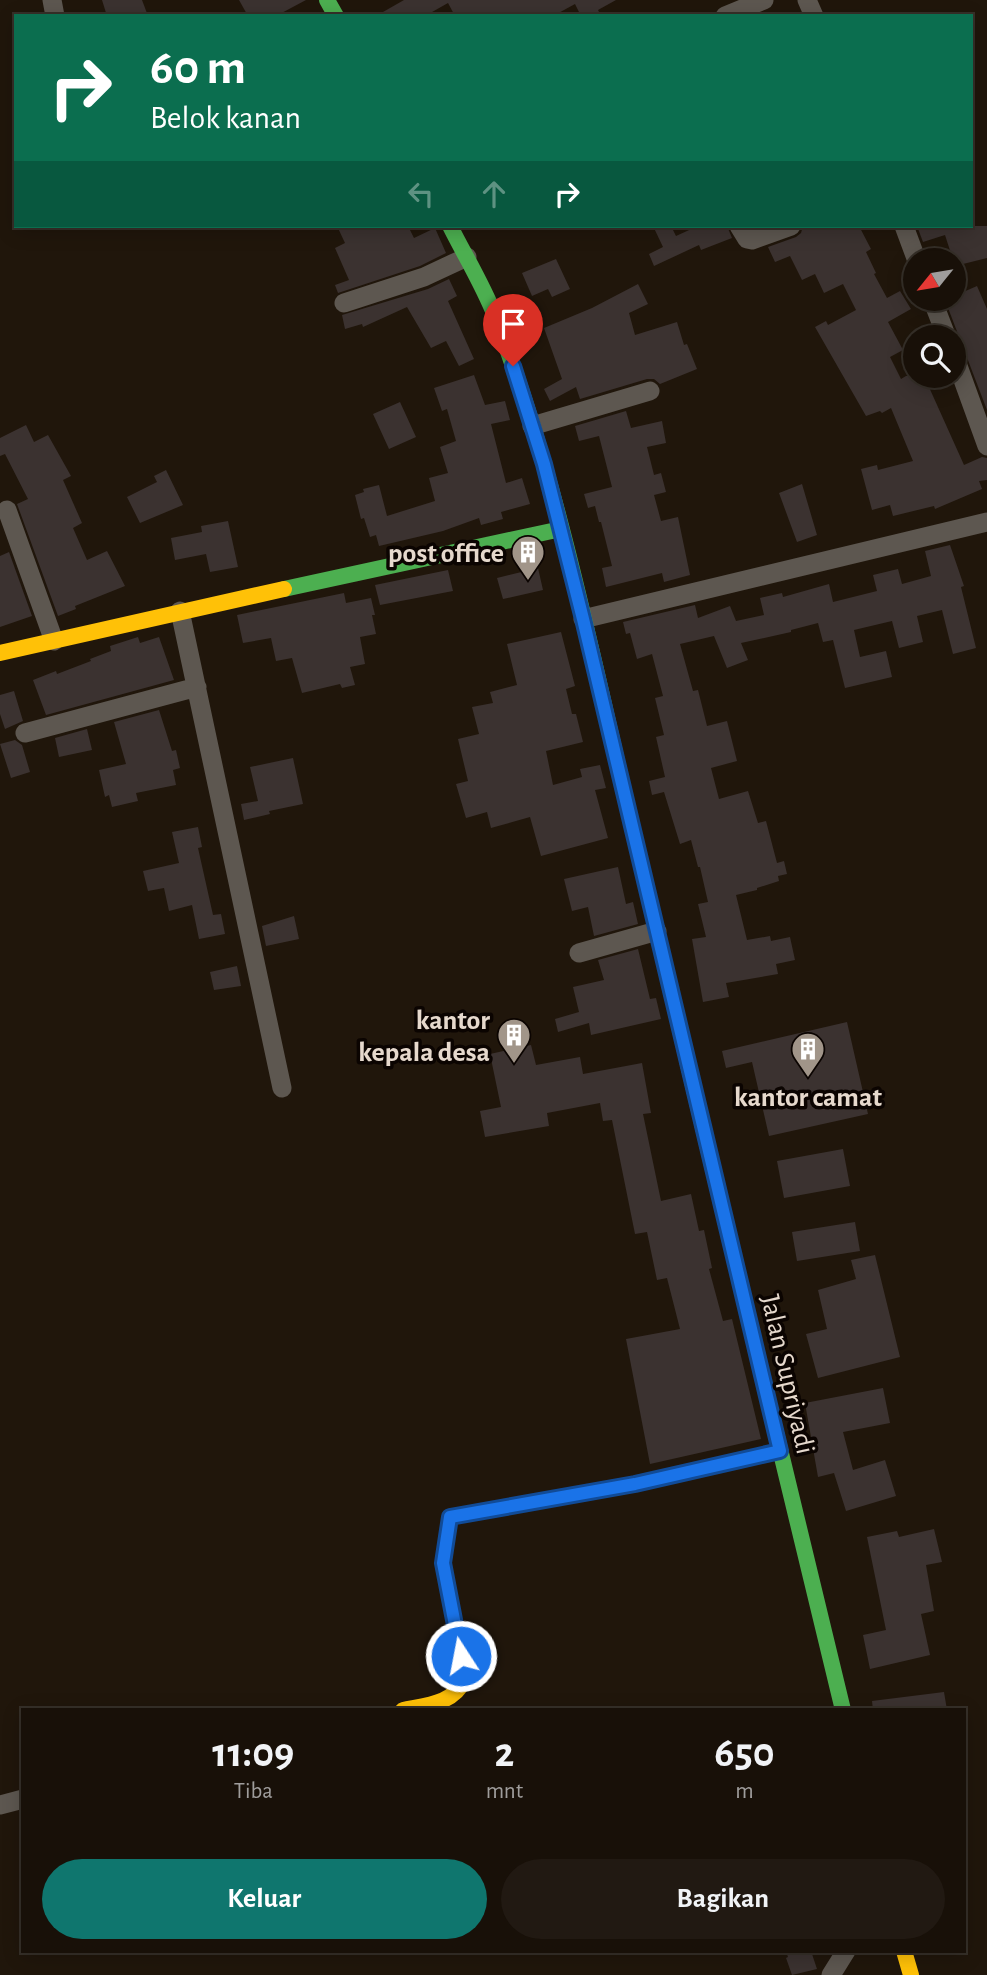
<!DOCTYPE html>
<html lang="id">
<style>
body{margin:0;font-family:"Alegreya Sans",sans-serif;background:#211912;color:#f1f3f6;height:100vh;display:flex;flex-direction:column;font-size:26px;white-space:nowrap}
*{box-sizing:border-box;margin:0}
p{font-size:23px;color:#9f9d9c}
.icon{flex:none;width:38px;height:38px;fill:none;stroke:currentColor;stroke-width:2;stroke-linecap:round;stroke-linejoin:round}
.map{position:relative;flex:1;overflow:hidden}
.side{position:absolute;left:21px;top:1708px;width:945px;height:245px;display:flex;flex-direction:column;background:#181008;border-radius:0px;box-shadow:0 4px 18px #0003,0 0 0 2px #363029}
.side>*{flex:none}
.guide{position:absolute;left:14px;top:14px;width:959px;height:214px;border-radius:0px;box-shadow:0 4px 18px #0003,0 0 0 2px #363029;background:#0b6e4f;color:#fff;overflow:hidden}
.needle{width:46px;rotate:240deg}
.buttons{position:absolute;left:903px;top:248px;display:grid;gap:14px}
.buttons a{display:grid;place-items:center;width:63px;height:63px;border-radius:50%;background:#181008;box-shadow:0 4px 18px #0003,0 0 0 2px #363029;font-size:35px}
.pin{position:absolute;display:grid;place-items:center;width:60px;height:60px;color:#fff;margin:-72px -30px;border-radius:50% 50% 50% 0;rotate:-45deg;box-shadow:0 0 7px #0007}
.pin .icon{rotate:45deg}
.me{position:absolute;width:77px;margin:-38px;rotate:349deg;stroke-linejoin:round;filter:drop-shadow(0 0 5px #0008)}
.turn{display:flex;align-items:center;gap:24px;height:147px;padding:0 21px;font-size:32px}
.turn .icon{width:91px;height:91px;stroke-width:2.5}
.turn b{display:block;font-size:49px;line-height:60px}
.lanes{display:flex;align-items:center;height:66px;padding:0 21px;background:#0003;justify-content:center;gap:35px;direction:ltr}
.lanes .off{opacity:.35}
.eta{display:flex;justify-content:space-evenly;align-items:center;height:119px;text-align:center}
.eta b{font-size:42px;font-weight:700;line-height:49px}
.action{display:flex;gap:14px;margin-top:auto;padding:14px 21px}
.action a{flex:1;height:80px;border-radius:42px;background:#0f766e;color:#fff;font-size:28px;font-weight:700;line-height:80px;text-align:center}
.action a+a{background:#211912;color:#f1f3f6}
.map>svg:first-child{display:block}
</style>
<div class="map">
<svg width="987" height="1975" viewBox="0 0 987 1975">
<rect width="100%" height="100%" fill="#20160b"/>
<path fill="#3b3230" d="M102,0H142L148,16H107Z
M239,0H306L276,16H248Z
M404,0H616L598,10L601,16H581L575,4L553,16H455L448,3L425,16H376Z
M337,226H408L414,238L435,228L446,253L420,266L338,293L335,285L349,280L335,248L345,243Z
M653,226H671L676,236L698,226H727L732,238L701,250L699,245L654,266L649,254L663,247Z
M803,226H859L871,249L866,252L876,273L874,274L887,298L900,291L911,309L888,322L903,350L890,357L901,379L906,376H924L964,465L982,457L987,458V480L979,481L982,489L935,509L934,506L893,516L890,505L872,510L861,469L877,465L878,470L913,461L891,408L882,413L880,411L866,416L815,327L826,321L828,325L856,310L843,284L824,293L815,274L802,280L790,256L775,262L768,247L796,237L801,233Z
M917,226H987V258L955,266L945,235L923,242Z
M556,259L570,289L552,297L548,289L532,296L522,273Z
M449,279L457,296L448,301L474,359L459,366L446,341L431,348L407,307L363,327L362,324L345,329L342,315L428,289Z
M638,284L648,304L629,313L635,335L677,322L684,345L687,344L697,369L660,384L654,379H647L580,399L576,387L550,401L544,389L562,379L544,328L592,308Z
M977,286L987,309V410L945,300L954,299V296Z
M474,375L485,405L505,401L510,420L491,424L506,483L522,478L530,504L501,512L503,519L481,525L479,518L443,531L379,546L376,535L370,537L364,518L361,519L355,495L364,492L363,489L379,485L387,516L435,501L429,478L448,473L440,447L456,441L447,409L442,411L434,388Z
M400,402L416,437L389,449L373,414Z
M626,411L631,428L662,421L666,443L647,447L654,475L661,473L666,492L654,495L661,521L678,517L690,575L664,582L662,573L606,587L602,568L612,566L601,522H599L595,506L588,508L584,494L612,487L599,436L579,441L575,426Z
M26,425L34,442L48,435L71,476L63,480L82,523L73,528L87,560L107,551L125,586L75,606L76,609L58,616L17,504L28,499L5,454L0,456V438Z
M166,470L183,505L140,523L127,497L157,482L154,476Z
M802,484L817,535L797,542L779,493Z
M228,521L238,567L210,572L206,554L175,560L171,538L202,532L201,526Z
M950,545L964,586L961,587L976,648L953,654L942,610L917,616L923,642L899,648L892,621L854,630L860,657L886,651L892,677L845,688L833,640L823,642L818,623L791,630V632L741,643L748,660L727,668L714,636L680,644L693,691L698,690L707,726L727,721L737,761L711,768L719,799L748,791L758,823L766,821L777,863L784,861L787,874L778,876L779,881L757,888V890L736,895L747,940L770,936L771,941L790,937L795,960L776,964L778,974L726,983L729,997L703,1002L692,939L706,937L698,904L708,902L700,867H698L691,840L680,844L664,792L652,795L649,781L665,777L656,737L664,735L655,698L663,696L652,654L637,659L630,633L626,634L623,622L695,605L698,618L730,606L736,621L764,615L760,598L782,593L783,597L829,584L833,602L877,591L873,575L898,569L902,584L931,576L925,551Z
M9,552L32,616L0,627V556Z
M538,568L543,590L503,599L497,578Z
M448,570L453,591L380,605L375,585Z
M344,593L346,603L371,598L375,615H372L376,634L360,637L365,664L350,667L355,685L342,688L340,684L302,693L292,658L276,661L271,638L243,643L237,615Z
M561,632L575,686L566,689L572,714H576L583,742L546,751L553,785L582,777L580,769L600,765L606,788L595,790L608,838L541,856L530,817L491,828L487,812L466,818L456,784L468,781L458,739L479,734L472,707L493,703L490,692L517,685L507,644Z
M138,637L140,643L159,637L174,680L46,715L33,680L56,671L57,674L91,661L90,659L111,651L110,646Z
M14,691L23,721L5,729L0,714V695Z
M159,710L172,751L176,750L180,768L173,770L176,785L136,793L138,801L112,807L109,795L105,797L99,770L126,764L114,722Z
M87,729L92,750L59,757L55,738Z
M15,740L22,745L30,772L11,778L0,744Z
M293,758L303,804L269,811L270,814L244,820L241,804L258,801L250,767Z
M198,827L202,847L198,848L213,915L221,914L225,934L199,939L192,905L169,911L164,888L148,891L143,871L179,863L172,832Z
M618,867L626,904L633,902L638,924L594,936L588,907L572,911L564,879Z
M294,916L299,939L266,946L262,926Z
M638,949L650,999L656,998L661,1019L591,1035L589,1023L558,1032L555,1019L579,1012L573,987L604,980L598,960Z
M237,966L241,986L214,990L210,972Z
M847,1022L868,1114L769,1136L752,1062L726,1068L722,1051Z
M531,1045L536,1065L580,1057L583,1074L642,1063L651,1113L643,1114L661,1201L691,1194L699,1231L704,1230L712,1268L709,1269L723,1321L732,1319L761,1439L650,1464L626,1339L680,1329L667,1278L657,1280L647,1232L635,1234L612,1120L603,1121L600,1103L547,1113L549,1126L485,1137L480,1111L501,1107L490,1054Z
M843,1149L850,1186L784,1198L777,1161Z
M855,1222L860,1251L797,1261L792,1232Z
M875,1255L900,1357L818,1378L806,1334L827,1329L818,1290L856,1279L851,1260Z
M883,1388L890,1423L843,1432L853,1470L885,1460L896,1496L846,1511L834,1473L818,1477L805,1403Z
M934,1529L942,1562L926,1565L934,1611L921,1614L930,1655L870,1669L863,1635L886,1630L867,1537L897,1531L899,1537Z
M944,1692L947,1710H873L872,1701Z
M786,1951H811L817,1969L792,1975L786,1958L788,1957Z"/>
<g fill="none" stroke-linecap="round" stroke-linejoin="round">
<path stroke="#5d5750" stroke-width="19" d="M52,0L55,16
M807,0L814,16
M725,16L764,0
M739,226L747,239L752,240L791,226
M904,226L917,261
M932,299L947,338
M344,303L424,277L467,257
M954,355L987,446
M532,426L650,391
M7,510L54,641
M180,611L282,1088
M583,619L987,522
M25,733L197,687
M579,953L657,931
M0,1805L23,1799
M831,1975L846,1951"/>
<path stroke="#4caf50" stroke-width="16" d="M327,0L336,16
M450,226C465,256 483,285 495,316C560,486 594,667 636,843
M284,589L561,529
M757,1354L843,1710"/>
<path stroke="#ffc107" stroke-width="16" d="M0,653L284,589
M687,1060L757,1354
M403,1710C428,1705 453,1704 465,1679L443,1563L450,1517L635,1484L780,1451
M904,1951L911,1975"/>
<path stroke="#c62828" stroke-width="16" d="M636,843L687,1060"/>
</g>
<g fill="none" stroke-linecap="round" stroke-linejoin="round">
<defs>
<path id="route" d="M461,1656L443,1563L450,1517L635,1484L780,1451L583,619L544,464L513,366"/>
</defs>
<use href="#route" stroke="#114b97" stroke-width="18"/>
<use href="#route" stroke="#1a73e8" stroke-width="12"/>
</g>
<defs>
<symbol id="building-pin" viewBox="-11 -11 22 30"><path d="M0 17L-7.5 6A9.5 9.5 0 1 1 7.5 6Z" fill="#a19589" stroke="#0b0401"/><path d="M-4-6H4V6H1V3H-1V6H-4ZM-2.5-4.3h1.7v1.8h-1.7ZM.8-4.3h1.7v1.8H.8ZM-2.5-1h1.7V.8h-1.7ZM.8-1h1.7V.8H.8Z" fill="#fff"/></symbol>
</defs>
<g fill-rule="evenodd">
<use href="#building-pin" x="509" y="533" width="38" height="52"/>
<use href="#building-pin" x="495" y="1016" width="38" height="52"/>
<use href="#building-pin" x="789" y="1030" width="38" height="52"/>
</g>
<g text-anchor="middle" stroke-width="7" stroke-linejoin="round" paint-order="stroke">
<g font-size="28" font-weight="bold" fill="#e6d9cd" stroke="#0b0401" text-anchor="end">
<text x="504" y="562">post office</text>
<text x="490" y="1029">kantor<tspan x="490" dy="32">kepala desa</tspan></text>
<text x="808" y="1106" text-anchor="middle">kantor camat</text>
</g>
<g font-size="28" fill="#e6d9cd" stroke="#0b0401">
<text transform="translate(789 1374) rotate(77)" y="10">Jalan Supriyadi</text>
</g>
</g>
</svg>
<div class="buttons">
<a><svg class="needle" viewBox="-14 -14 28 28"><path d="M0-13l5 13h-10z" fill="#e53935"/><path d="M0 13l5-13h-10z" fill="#9f9d9c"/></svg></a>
<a><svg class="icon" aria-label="search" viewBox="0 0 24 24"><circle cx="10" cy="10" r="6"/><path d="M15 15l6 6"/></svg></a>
</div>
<div class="pin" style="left:513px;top:366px;background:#d93025"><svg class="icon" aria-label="arrive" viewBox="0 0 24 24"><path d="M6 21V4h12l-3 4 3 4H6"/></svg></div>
<svg class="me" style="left:461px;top:1656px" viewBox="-20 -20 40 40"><circle r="17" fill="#1a73e8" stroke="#fff" stroke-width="3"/><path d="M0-11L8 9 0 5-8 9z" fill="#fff"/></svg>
<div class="guide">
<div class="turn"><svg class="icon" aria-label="right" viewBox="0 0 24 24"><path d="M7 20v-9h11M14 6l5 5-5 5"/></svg><div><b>60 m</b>Belok kanan</div></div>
<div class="lanes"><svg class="icon off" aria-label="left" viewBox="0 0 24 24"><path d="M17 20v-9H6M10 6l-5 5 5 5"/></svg><svg class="icon off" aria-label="ahead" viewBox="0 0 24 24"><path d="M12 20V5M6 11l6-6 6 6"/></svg><svg class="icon" aria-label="right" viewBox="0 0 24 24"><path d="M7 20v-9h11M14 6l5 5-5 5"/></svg></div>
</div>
<section class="side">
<div class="eta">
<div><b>11:09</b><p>Tiba</p></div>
<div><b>2</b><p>mnt</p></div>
<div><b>650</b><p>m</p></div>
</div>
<div class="action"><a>Keluar</a><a>Bagikan</a></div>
</section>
</div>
